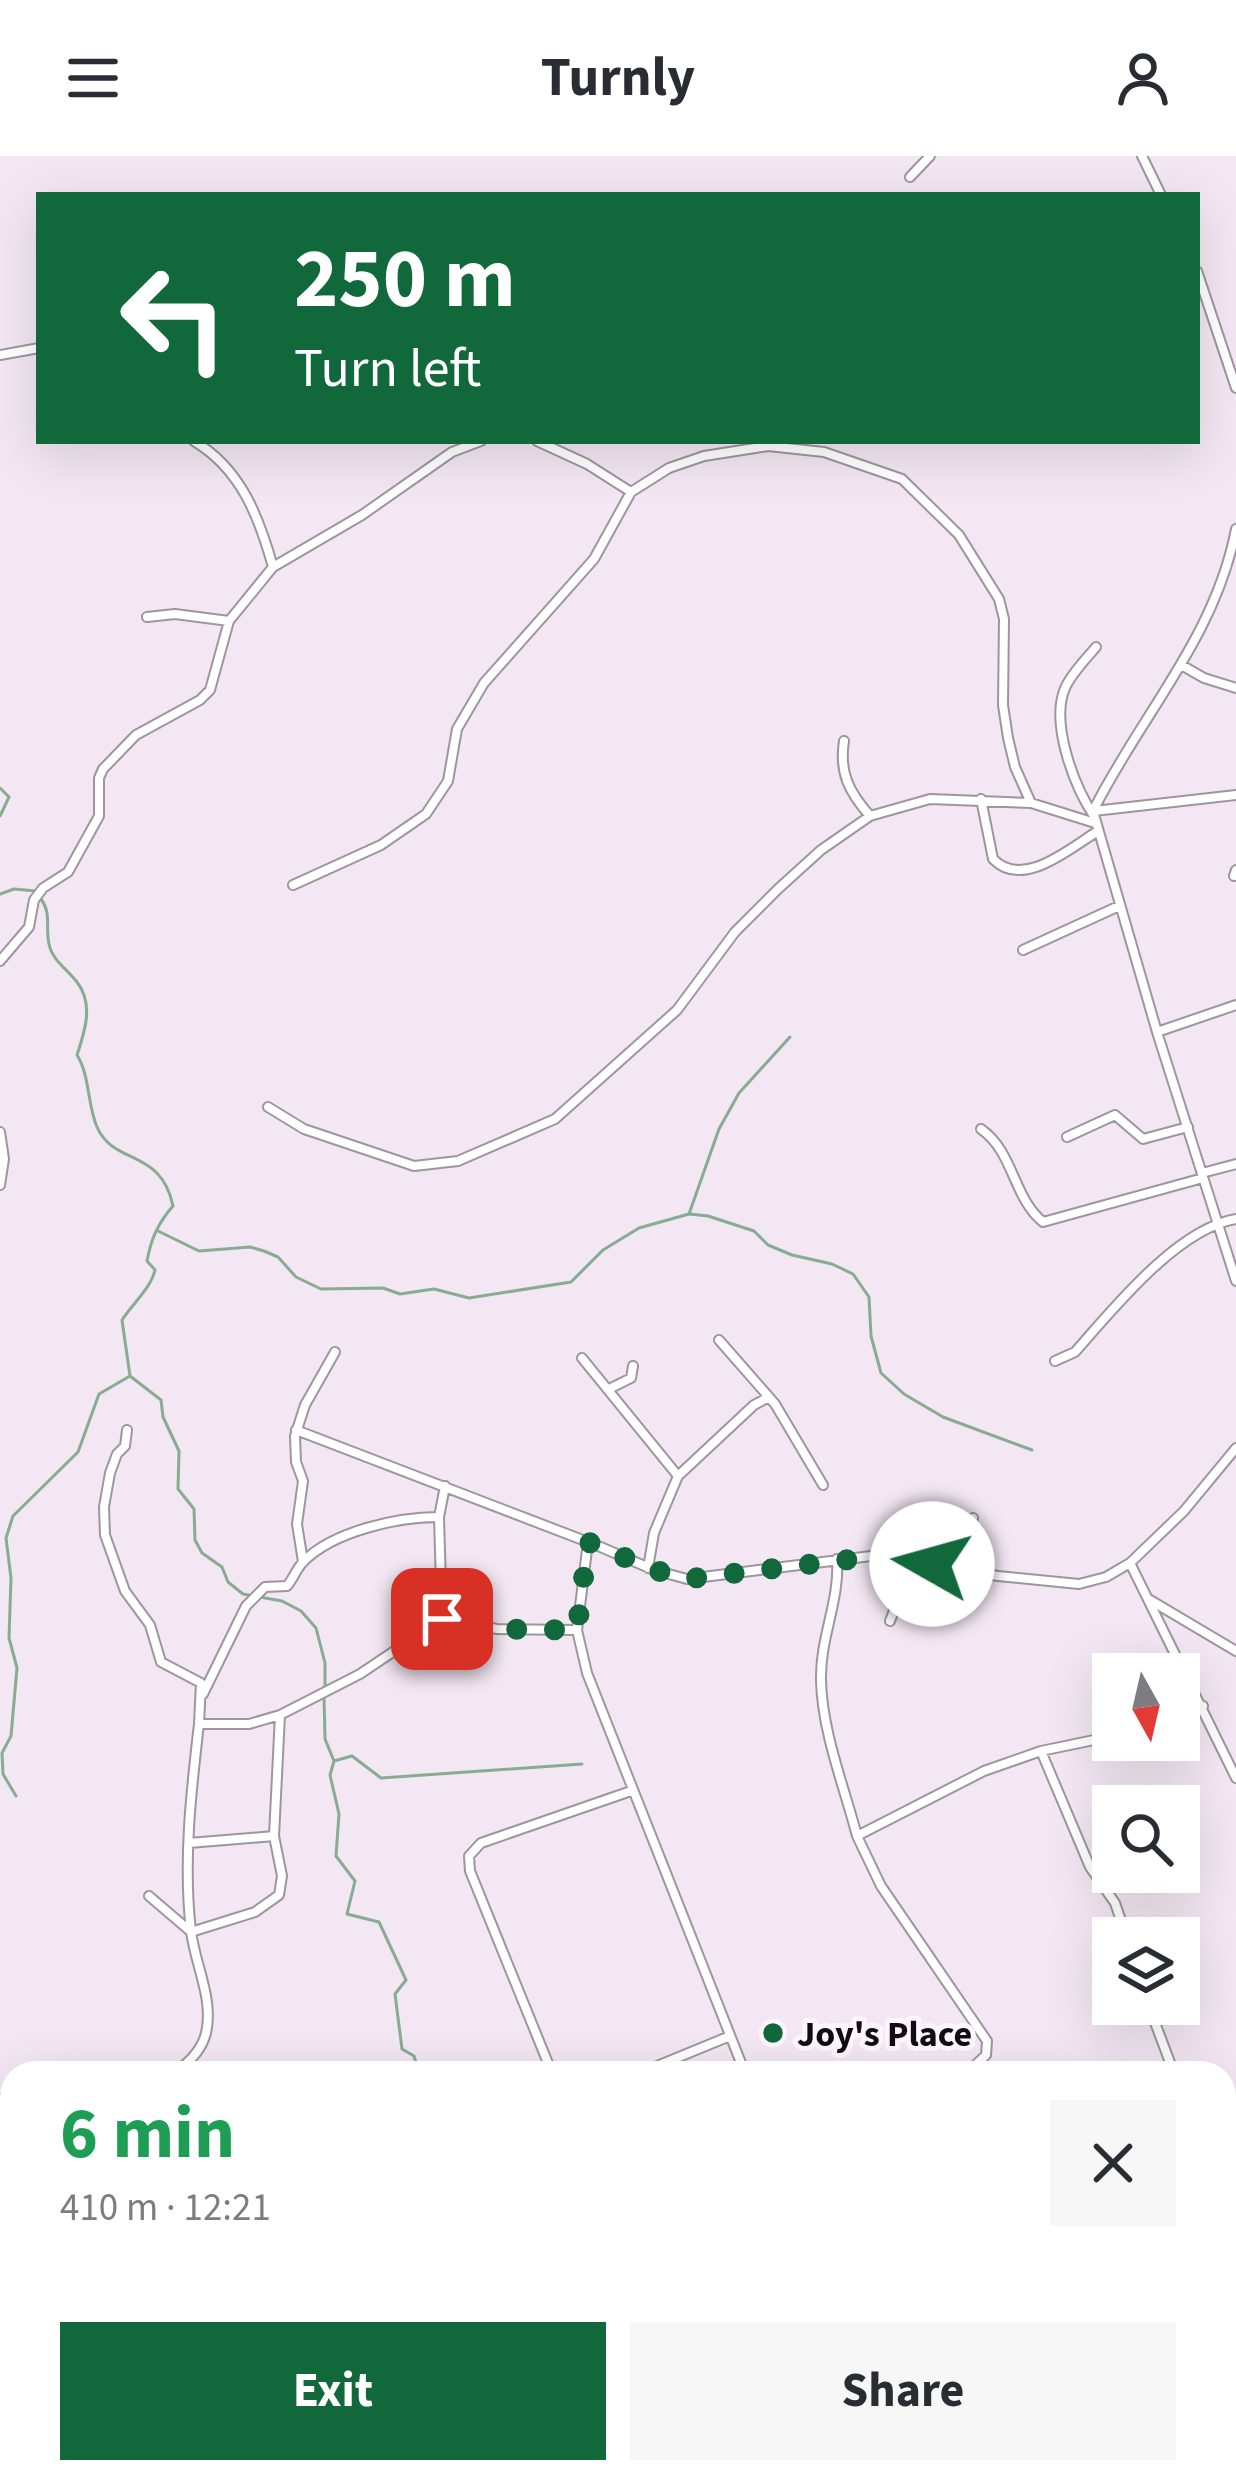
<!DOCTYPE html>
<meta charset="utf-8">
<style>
body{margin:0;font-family:"Source Sans 3",sans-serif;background:#f7f7f7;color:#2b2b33;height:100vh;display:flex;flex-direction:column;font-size:45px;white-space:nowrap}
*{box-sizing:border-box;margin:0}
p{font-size:39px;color:#7c7c81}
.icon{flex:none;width:66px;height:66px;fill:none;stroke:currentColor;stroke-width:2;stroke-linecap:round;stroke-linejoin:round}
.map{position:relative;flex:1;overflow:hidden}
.details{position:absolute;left:0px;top:1905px;width:1236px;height:423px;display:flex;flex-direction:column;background:#fff;border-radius:36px 36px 0 0;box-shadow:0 12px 48px #0002}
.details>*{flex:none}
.hud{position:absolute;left:36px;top:36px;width:1164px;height:252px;border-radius:0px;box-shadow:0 12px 48px #0002;background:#10683b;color:#fff;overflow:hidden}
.needle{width:78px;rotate:172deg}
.buttons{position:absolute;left:1092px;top:1497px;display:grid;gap:24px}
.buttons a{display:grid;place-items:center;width:108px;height:108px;border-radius:0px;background:#fff;box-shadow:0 12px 48px #0002;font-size:60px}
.pin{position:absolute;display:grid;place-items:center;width:102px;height:102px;color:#fff;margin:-51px;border-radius:24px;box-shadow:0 6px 18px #0006}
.me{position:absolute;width:132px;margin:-66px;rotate:277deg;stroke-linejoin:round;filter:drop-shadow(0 0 9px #0008)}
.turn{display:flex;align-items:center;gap:42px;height:252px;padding:0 60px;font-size:54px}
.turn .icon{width:156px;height:156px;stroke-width:2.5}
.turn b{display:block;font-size:84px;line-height:102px}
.round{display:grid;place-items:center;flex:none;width:126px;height:126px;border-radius:0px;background:#f7f7f7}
.overview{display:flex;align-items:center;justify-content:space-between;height:204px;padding:0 60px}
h1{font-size:72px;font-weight:700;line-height:90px;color:#1e9e55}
.action{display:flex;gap:24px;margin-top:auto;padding:24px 60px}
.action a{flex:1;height:138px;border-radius:0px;background:#10683b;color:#fff;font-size:48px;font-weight:700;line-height:138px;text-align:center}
.action a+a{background:#f7f7f7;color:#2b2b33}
header{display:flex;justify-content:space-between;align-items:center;height:156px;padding:0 60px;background:#fff;font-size:54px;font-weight:700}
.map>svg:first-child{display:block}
</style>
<header><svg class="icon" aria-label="menu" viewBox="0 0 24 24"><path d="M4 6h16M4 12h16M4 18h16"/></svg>Turnly<svg class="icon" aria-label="person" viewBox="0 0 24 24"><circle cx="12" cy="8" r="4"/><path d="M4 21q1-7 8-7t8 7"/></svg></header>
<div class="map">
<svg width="1236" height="2327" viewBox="0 0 1236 2327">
<rect width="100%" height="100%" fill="#f2e7f2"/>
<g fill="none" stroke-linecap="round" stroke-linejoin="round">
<path stroke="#87ac92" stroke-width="3" d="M0,632L9,641L0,660
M0,738L14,733L36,735
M689,1058L719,973L739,937L790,881
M158,1075L199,1095L250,1091L264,1095L278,1101L296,1121L321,1133L383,1132L400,1138L434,1133L469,1142L571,1126L603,1094L639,1072L689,1058L708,1060L754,1075L768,1089L792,1099L832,1108L853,1118L869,1141L871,1180L881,1217L904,1238L943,1261L1032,1294
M130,1220L161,1244L163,1261L179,1295L178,1333L194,1353L195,1384L202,1397L222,1411L228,1426L243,1438L282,1445L301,1455L316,1472L325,1507V1531
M324,1541L325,1583L334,1605L330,1619L339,1658L336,1700L355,1725L347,1758L379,1766L406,1824L395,1838L402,1893L414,1900L419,1917
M334,1605L352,1600L381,1622L582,1608
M16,1640L3,1618L2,1597L11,1580L17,1512L9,1482L11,1422L6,1382L13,1360L78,1296L99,1238L130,1220L122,1164C133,1147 151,1132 155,1114L147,1105C151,1083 158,1067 173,1050C161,992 114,1010 97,971C87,947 90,920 77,899C85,875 94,848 77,826C67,813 52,804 49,788C45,771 52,758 41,743
M1224,2247L1236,2248
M214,2327L215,2316"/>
<defs>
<path id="minor" d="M1142,0L1161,39
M910,21L930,0
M1197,115L1236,232
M0,199L39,192
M194,285C241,313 259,361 273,411
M537,285L587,308L631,336
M1236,373C1215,482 1141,559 1093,655L1157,876L1236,1125
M147,461L175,458L229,465
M1183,510L1204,522L1236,532
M844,585C839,617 849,636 870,660
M981,643L993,703C1023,734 1070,692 1098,675
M1094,655L1236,639
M1094,660C1074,630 1049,565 1066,530C1073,516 1086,503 1096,491
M1234,720L1236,714
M293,729L381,689L426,658L448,625L457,573L484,527L594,403L631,336L669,312L704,300L768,290L824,296L902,323L959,379L999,443L1004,463L1003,549L1008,582L1015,611L1031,647L1095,667
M1023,794L1119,750
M0,805L29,771L34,744L43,732L68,716L99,660V622L103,613L136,579L200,544L210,534L229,465L273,411L362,359L452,296L481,285
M1157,876L1236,849
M268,951L304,973L414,1010L458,1005L555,963L677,854L735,776L778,733L821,694L870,660L930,643L1031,647
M981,973C1014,996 1013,1042 1043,1066L1203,1022
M0,976L4,1003L0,1029
M1067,981L1115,959L1143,983L1188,971
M1202,1017L1236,1008
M719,1184L775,1248L823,1329
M582,1202L678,1320
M1055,1205L1075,1196C1114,1152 1177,1073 1236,1063
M609,1233L631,1222L633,1210
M127,1274L125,1290L117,1298L110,1317L104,1351L105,1379L125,1435L150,1469L161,1506L201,1527L199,1568
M296,1274L588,1386L577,1474L587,1517L745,1917
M1236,1292L1184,1355L1130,1407L1236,1622
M445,1330L439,1361L442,1463L497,1473L577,1474
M589,1386L654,1414L687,1423L879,1399L998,1420L1079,1428L1106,1421L1130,1407
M837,1403C840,1445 820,1481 821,1524C822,1576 844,1630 857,1680L984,1615L1041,1595L1113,1580
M303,1406L297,1368L303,1325L296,1306L295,1280L305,1249L335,1196
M648,1412L654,1377L678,1320L754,1249L767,1242
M961,1413L973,1362
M1150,1444L1236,1495
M890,1465L900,1439L902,1402
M203,1538L246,1450L265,1431L287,1430C293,1423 297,1412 303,1406C333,1375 398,1361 439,1361
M280,1559L360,1518L442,1463
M1179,1559L1203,1550
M1041,1595L1090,1711L1115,1747L1127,1782
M857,1680L881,1730L987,1885L986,1899L967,1917
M189,1687L274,1680
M149,1740L190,1775
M1148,1848L1174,1917
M96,1917L178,1914C192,1904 202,1893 206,1877C214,1843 195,1809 191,1775C183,1707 191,1636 199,1568H249L280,1559L274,1680L282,1720L279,1739L255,1756L191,1776
M552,1917L470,1715L469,1700L481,1687L631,1635
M640,1917L730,1880
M0,1943L12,1939
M0,1982L12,2002
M1224,2078L1236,2077
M895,2316L898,2327
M413,2327L426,2316
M691,2327L693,2316
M1230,2327L1236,2321"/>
</defs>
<use href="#minor" stroke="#9f959f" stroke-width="12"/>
<use href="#minor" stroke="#fff" stroke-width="8"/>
</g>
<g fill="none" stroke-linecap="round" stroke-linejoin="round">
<path stroke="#10683b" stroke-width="21" stroke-dasharray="0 37.8" d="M442,1463L497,1473L577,1474L588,1386L654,1414L687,1423L879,1400L932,1408"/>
</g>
<circle fill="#10683b" stroke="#fef6fe" stroke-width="4.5" cx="773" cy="1877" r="12"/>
<g text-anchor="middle" stroke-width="10" stroke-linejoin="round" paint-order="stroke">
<g font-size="36" font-weight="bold" fill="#110e11" stroke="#fef6fe" text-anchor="start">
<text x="797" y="1890">Joy's Place</text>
</g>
</g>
</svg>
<div class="buttons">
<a><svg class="needle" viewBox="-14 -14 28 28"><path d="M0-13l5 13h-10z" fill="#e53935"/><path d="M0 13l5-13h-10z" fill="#7c7c81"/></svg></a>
<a><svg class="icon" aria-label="search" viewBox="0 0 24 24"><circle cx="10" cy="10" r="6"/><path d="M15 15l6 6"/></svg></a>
<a><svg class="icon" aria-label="layers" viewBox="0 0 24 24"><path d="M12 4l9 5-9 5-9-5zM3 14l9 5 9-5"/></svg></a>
</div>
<div class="pin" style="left:442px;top:1463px;background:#d93025"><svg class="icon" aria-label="arrive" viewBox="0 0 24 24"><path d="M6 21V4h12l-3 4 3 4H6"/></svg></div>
<svg class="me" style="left:932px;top:1408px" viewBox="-20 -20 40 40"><circle r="19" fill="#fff"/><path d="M0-13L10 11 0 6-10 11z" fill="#10683b"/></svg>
<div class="hud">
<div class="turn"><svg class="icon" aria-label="left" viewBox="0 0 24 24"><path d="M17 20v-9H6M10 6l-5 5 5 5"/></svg><div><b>250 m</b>Turn left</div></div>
</div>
<section class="details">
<div class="overview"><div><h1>6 min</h1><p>410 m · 12:21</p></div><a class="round"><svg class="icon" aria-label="close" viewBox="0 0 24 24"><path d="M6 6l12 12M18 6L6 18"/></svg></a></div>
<div class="action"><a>Exit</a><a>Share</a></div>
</section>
</div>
